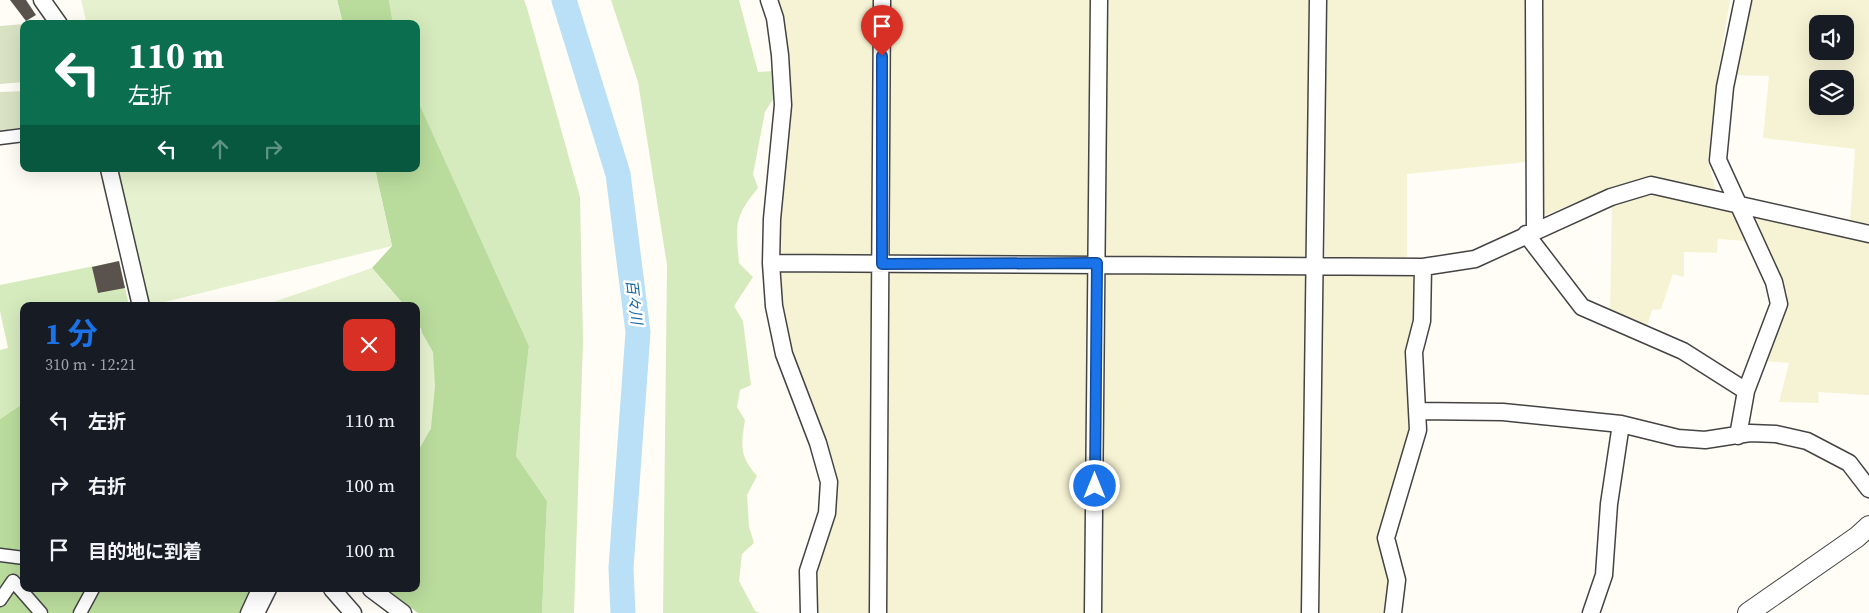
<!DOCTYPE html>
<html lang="ja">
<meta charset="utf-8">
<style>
body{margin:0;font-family:"Source Serif 4","Noto Sans JP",serif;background:#242831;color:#f1f3f6;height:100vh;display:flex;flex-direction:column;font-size:19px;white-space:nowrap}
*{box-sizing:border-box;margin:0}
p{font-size:16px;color:#9ea1a6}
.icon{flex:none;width:28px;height:28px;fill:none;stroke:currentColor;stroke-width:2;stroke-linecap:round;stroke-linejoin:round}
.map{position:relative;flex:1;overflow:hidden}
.sheet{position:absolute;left:20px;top:302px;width:400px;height:290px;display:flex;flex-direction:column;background:#171b24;border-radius:10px;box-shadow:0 5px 20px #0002}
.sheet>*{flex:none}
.top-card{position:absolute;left:20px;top:20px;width:400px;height:152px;border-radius:10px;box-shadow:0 5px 20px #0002;background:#0b6e4f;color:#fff;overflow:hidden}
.buttons{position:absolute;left:1809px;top:15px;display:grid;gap:10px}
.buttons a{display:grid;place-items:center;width:45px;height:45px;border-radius:10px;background:#171b24;box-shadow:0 5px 20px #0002;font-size:25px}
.pin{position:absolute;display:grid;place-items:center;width:42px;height:42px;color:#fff;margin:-51px -21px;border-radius:50% 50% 50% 0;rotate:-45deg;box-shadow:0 0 5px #0007}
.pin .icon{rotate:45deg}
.me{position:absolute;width:55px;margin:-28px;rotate:0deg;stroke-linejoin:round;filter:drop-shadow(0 0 4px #0008)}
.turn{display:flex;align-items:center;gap:18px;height:105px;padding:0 25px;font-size:22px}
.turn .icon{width:65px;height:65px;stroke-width:2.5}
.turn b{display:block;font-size:35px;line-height:42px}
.lanes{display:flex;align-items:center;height:48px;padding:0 25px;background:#0003;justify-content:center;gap:25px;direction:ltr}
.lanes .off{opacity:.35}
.round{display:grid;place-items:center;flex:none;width:52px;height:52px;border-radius:10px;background:#242831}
.headline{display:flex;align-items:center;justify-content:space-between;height:85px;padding:0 25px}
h1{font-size:30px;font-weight:700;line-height:38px;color:#1a73e8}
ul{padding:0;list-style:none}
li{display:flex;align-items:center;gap:15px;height:65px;padding:0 25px}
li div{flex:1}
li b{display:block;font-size:19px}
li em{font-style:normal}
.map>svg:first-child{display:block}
</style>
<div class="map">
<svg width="1869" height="613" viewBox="0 0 1869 613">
<rect width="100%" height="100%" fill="#fffdf5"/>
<path fill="#f6f3d4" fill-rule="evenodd" d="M777,0H878L877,257H776Z
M888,0H1090L1087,257L887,256Z
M1107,0H1313L1310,257H1106Z
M1326,0H1529L1527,162L1407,174V257L1325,258Z
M1541,0H1730L1717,78L1708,160L1716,192L1655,177L1612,187L1541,217Z
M1746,0H1869V395L1818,392L1819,403L1779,402L1789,363L1764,361L1780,323L1785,293L1763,242L1718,239L1717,253L1684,252V277L1673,274L1661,309L1652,310L1646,330L1610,312L1612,206L1642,195L1672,197L1849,236L1855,149L1763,138L1769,76L1734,75ZM1818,24H1845V51H1818ZM1818,79H1845V106H1818Z
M874,270L873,613H817L816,574L835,513L838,481L790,349L781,306L778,271Z
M1089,270L1085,613H886L887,271Z
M1106,271L1307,273L1305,613H1101Z
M1321,273L1417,274L1416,319L1406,349L1411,430L1378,533L1389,581L1385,613H1318Z"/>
<path fill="#d5ebbd" d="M389,0H524L527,8L580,197L583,341L574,613H542L547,501L516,456L529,346L416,98V24H393Z
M611,0H739L758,72L774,71L777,93L765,112L753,174L758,188C733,218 736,227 739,263L753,277L734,306L743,321L751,385L740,390L737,407L745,420C741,446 739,455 757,476L747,495L749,527L754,543L742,554L739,581L755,611L760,613H663L667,265L638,82Z
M119,261L129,306H24V403L0,419V350L8,348L0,311V285Z"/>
<path fill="#b9dc9c" d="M337,0H389L393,24H343Z
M416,97L529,346L516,456L547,501L542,613H418L385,589H416V454L431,428L421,329L416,322V306H405L372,268L392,246L375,169H416Z
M24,403V589H258L247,613H0V419Z"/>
<path fill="#d9e3c4" d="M24,24V82L0,84V26Z
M24,91V127L0,131V92Z"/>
<path fill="#e6f2cf" d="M81,0H337L343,24H87Z
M118,169H375L392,246L148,306Z
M372,268L405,306H262Z
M416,322L433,352L435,386L431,428L416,454Z"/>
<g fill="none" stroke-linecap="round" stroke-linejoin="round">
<path stroke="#b9e0f7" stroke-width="25" d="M564,0L618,174L638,332L621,568L623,613"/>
</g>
<path fill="#5a524d" d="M10,0H26L36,15L26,21Z
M119,261L125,288L98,293L92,267Z"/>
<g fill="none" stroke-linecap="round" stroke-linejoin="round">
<defs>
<path id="pedestrian" d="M0,138L24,135
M0,555L24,558
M0,600L13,581L41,613
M80,613L93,589
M247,613L258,589"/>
<path id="minor" d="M42,0L59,24
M769,0L775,18L780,55L783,105L772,219L771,263L774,306L784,354L818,443L829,482L827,513L808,571L809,613
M1534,0L1535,230
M109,169L141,306
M1526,234L1582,307L1683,351L1746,391
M771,263L1423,267L1475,259L1611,197L1651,185L1869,234
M1417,411L1503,412L1621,424
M1738,436L1746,391L1779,304L1774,282L1718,160L1725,87L1743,0
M332,589L353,613
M371,589L403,613
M256,613L268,589
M878,613L882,0
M1093,613L1099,0
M1310,613L1318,0
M1393,613L1397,580L1386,538L1418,430L1414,352L1422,321L1423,267
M1591,613L1604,575L1609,504L1621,424L1678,438L1705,440L1750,433L1776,434L1807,441L1849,463L1869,489"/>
<path id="tertiary" d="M1748,613L1857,537L1869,526"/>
</defs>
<use href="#pedestrian" stroke="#444" stroke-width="15"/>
<use href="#minor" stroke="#444" stroke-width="19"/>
<use href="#tertiary" stroke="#444" stroke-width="22"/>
<use href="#pedestrian" stroke="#fff" stroke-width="12"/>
<use href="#minor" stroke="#fff" stroke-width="16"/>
<use href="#tertiary" stroke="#fff" stroke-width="20"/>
</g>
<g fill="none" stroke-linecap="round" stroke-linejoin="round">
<defs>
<path id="route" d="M882,56V264L1097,263L1095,486"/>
</defs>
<use href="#route" stroke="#114b97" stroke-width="12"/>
<use href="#route" stroke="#1a73e8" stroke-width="9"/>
</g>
<g text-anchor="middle" stroke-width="5" stroke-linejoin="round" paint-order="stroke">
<g font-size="15" font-style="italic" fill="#1768a6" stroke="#fff">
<text transform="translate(634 302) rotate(83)" y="5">百々川</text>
</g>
</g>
</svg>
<div class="buttons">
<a><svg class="icon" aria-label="sound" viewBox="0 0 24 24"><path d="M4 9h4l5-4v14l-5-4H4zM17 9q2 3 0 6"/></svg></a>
<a><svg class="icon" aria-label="layers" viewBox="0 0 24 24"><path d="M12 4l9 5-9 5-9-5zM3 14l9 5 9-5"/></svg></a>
</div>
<div class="pin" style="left:882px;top:56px;background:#d93025"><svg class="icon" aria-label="arrive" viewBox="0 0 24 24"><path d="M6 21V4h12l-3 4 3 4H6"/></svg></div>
<svg class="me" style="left:1095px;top:486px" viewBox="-20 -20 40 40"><circle r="17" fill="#1a73e8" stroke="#fff" stroke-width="3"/><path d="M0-11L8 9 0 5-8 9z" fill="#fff"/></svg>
<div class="top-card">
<div class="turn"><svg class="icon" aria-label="left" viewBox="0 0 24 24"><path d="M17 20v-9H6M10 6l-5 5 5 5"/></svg><div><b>110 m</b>左折</div></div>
<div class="lanes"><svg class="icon" aria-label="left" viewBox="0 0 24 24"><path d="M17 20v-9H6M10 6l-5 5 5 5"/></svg><svg class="icon off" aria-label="ahead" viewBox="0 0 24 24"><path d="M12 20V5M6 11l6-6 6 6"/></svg><svg class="icon off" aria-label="right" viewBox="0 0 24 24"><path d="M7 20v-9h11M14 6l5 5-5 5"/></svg></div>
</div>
<section class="sheet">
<div class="headline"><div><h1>1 分</h1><p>310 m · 12:21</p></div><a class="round" style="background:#d93025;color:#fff"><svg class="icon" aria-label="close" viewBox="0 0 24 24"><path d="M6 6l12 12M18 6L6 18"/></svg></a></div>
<ul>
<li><svg class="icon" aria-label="left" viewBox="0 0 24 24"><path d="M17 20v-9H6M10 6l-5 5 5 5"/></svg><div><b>左折</b></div><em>110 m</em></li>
<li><svg class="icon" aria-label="right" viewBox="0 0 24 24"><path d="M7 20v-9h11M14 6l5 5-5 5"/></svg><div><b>右折</b></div><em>100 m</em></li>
<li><svg class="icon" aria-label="arrive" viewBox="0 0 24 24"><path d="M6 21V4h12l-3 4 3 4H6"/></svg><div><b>目的地に到着</b></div><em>100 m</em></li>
</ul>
</section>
</div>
